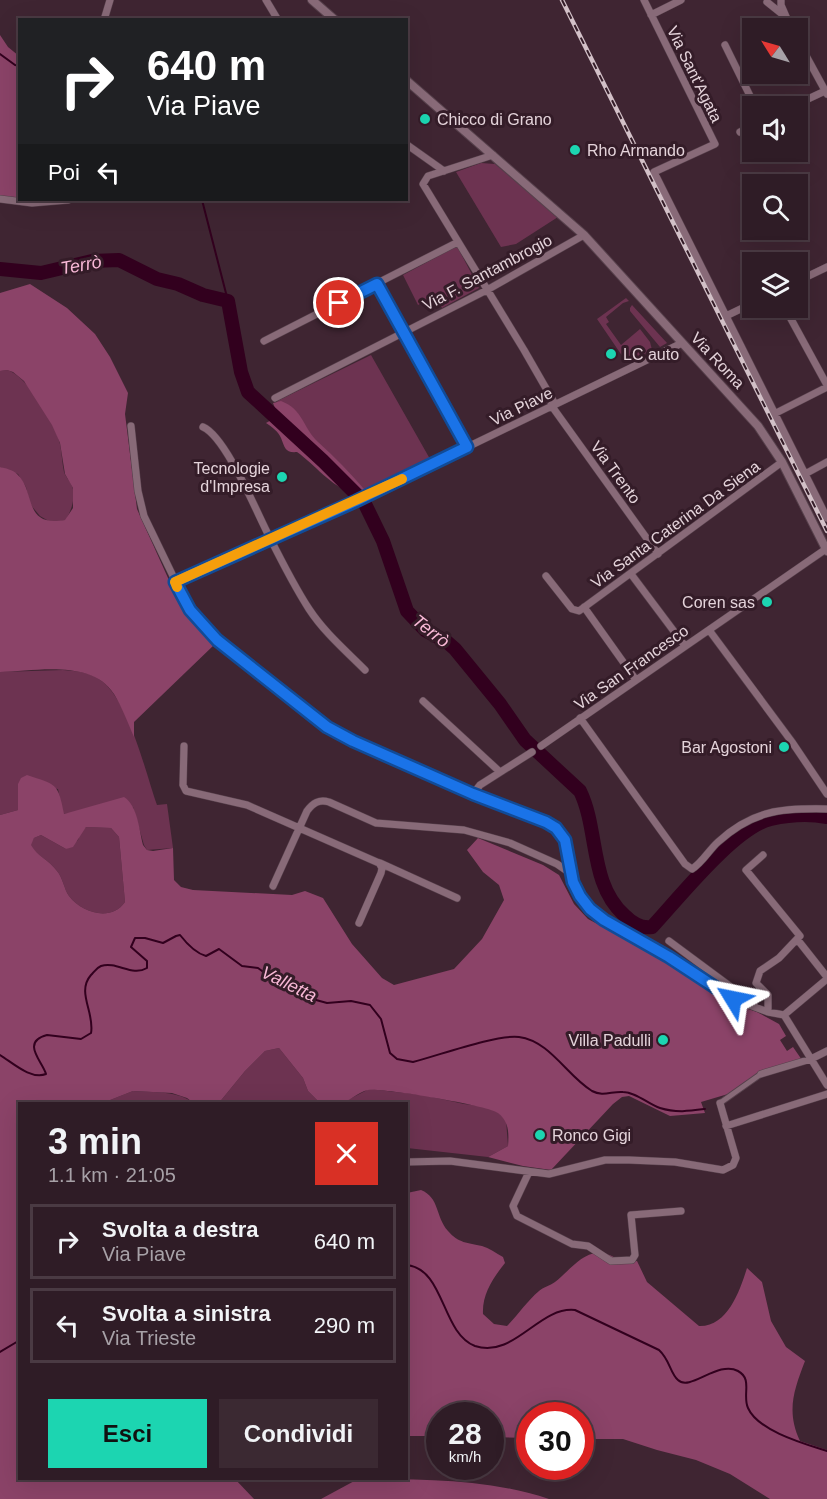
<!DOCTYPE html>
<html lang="it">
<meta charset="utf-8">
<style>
body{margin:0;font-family:Arial,sans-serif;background:#3b2932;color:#f1f3f6;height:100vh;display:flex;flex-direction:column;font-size:22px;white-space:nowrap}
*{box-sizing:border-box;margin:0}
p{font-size:20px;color:#a7a1a7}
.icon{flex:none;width:33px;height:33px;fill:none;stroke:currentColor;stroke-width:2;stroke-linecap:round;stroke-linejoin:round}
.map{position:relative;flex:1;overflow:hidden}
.details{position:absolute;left:18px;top:1102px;width:390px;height:378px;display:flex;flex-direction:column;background:#2f1c26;border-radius:0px;box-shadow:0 6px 24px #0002,0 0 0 2px #4a3a43}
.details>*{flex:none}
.top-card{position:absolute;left:18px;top:18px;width:390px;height:183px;border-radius:0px;box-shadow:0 6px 24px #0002,0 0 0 2px #4a3a43;background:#202124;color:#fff;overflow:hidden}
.needle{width:39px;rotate:307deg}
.controls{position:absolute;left:742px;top:18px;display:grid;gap:12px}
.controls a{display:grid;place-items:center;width:66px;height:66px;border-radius:0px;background:#2f1c26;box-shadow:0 6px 24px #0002,0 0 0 2px #4a3a43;font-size:30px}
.speed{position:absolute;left:426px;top:1402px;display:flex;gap:12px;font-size:30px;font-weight:700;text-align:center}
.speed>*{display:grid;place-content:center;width:78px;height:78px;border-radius:50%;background:#2f1c26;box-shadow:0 6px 24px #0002,0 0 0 2px #4a3a43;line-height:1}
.speed small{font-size:15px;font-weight:400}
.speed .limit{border:9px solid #d22;background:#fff;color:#111}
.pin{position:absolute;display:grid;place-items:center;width:51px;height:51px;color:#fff;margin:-26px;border:3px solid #fff;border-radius:50%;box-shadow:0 2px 6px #0007}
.me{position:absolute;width:66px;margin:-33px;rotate:305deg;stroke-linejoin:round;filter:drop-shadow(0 0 4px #0008)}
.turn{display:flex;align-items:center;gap:21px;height:126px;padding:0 30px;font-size:27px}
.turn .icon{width:78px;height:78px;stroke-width:2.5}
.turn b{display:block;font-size:42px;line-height:51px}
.then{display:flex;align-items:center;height:57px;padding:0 30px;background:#0003;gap:12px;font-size:22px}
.round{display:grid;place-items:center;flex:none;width:63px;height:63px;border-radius:0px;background:#3b2932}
.overview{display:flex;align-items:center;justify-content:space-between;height:102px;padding:0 30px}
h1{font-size:36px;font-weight:600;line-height:45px}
.cta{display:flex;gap:12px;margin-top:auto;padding:12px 30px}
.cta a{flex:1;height:69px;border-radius:0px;background:#1cd5b1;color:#111;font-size:24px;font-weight:600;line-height:69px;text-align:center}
.cta a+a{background:#3b2932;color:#f1f3f6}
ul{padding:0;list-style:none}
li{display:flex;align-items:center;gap:18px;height:75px;margin:0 12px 9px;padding:0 18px;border:3px solid #4a3a43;border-radius:0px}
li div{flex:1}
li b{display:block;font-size:22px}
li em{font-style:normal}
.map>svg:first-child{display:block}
</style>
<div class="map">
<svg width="827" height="1499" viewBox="0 0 827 1499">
<rect width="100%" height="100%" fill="#3f2532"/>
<path fill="#6d3351" d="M481,163L495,164L558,217L516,244L501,247L456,172Z
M457,246L479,288L442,308L435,296L418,305L403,275Z
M626,298L629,301L623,303L606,317L609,322L606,324L621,345L640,329L650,342L652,350L627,363L597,319Z
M632,305L667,343L660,347L630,311V308Z
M371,355L430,459L365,490L281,410L277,401Z
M7,370C28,376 55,423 60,444C62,454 62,463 64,472C66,478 72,483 73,489C75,501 71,510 66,520L52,523L40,516L30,504L26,487L18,474L0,467V371Z
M63,670C77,671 91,672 103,682C130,705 145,771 157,805L167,804L173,848L147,850L144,845L133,807L63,814L58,789L18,784V810L0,815V672Z
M86,827L111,828L119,837L125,902C111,922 82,913 69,896C64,889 63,878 57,871C49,860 37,856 30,845L34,838L41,835L66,849L78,840L80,833Z
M279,1048L303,1078L308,1091L321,1104H218L245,1071L265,1051Z
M369,1089L423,1095L464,1104L480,1106L496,1110L506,1120L508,1146L488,1157L407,1148L406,1104H340Z
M133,1091C154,1093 178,1090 195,1104H100Z"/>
<path fill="#8b4368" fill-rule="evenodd" d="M0,35L8,47L19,56V199L0,196Z
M30,284L67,308L95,334L110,357L128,393L125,414L137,509L177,598L214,645L134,722V737C128,723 122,707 114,694C92,659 35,671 0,672V467C5,468 13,470 17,474C36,490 22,528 65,520L73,508V488L65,474L60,443L52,425L24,381L13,372L7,370L0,371V293Z
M281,401C303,409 303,428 318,442C335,457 350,473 365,490L358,494L311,447C308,442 304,435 298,432C290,428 296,434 289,428C280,421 277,413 273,403Z
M273,419L316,456L351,492C332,487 314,464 297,452C285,453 285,448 281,438C278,431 272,427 266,423Z
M27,775C56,785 58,782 64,814L124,797C138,806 139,830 143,845L147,850L153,851L173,848L174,880L181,887L193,890L292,895L305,891L323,898L352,944L382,978L394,985L454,969L482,939L504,900L499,885L483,872L467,850L478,838L543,865L559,875L574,904L588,919L673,964L734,1004L757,1012L779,1024L786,1036L780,1040L787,1051L793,1047L802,1060L769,1069L746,1081L728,1094L701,1102L705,1113L670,1116L629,1096L622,1097L613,1104L551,1170L523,1166L488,1157L508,1146C509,1132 509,1122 498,1113C491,1106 380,1087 368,1090C358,1092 349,1102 339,1104C334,1105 327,1104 321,1104L308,1091L303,1078L279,1048L265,1051L245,1071L218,1104H195L187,1098L172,1093L133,1091L100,1104H20V1479H235L254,1499H0V815L18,810V784L21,778ZM86,827L111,828L119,837L125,902C111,922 82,913 69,896C64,889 63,878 57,871C49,860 37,856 31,845L34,838L41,835L66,849L73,847Z
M421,1190C440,1198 435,1216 448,1231C458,1243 468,1243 482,1246C489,1248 496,1253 503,1257L505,1263C493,1278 482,1294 483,1314L494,1324L507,1326C518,1315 527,1301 539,1291C543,1287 550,1286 555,1282C567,1273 582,1253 597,1253C615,1252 616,1265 637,1261L647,1282L699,1326C728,1327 740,1290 747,1268L762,1282L771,1321L786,1347L805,1361C794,1390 786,1411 800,1441L827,1450V1499H770L730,1474L696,1460L657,1450L623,1439H581L580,1416H530L529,1438L491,1437L490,1416H440L439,1436H407V1193Z
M358,1479C419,1479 491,1479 549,1499H321Z"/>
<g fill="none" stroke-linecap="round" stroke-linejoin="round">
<path stroke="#32001e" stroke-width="2" d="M0,54L15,65L20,66
M202,200L228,301
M0,1055C13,1063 31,1080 46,1074C43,1062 20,1042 47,1035L81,1039L91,1033C95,1013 76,992 91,975C94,972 96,968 101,966C117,961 132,977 147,968V961L131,947L135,938H145L163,943L176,936L180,935C187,944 195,953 206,956L219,949L242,966L258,968L277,982L298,987L316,1000L327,1003L351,1001L370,1005L381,1019L390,1053L397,1059L413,1062C437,1056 497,1034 519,1037C550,1041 567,1076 592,1091C603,1097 612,1091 623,1092C636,1092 648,1104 660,1108C676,1113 690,1111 705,1109
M406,1265C445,1268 441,1333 475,1346C514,1359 539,1306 575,1310L659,1350C670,1360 670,1373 678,1380C690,1392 718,1360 738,1371C753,1379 742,1395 748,1408C758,1431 805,1444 827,1451
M0,1352L20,1340"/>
<path stroke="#32001e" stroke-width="14" d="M0,269L41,273L92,261L119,260L157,279L178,284L203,295L228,301L241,372L248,392L323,461L364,502L383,541L407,611L425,630L447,642L455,649L500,704L525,740L580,791C599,830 589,883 624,915C632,923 641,929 652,927C679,898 735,827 771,819C789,815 810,814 827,817"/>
<defs>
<path id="pedestrian" d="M720,1103L761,1074"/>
<path id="minor" d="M266,0L278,20
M644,0L715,144L654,172L827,518
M781,0V5L791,28
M767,2L782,14
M651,15L681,0
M104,20L110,0
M798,41L827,94
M725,45L755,106
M793,106L825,91
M740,132L753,126
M406,144L444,171
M493,155L428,176L423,184L524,350L555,404
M0,199L32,203L68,200
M798,281L827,267
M377,284L467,447
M785,308L827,385
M726,316L753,303
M264,341L458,242
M275,398L487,290L584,235
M551,405L658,554
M776,413L827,387
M131,426L138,491L144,516L186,603L201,623L221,644L336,732L473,794L551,824L563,836L570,873L578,893L587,907L596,915L634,939L669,957L733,999L768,1012L784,1015
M203,427C226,437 256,511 269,536C281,560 294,586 309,609C324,632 345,650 365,670
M805,474L827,462
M631,574L685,646
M546,576L572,609L579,611L782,462
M175,582L356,501L682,343
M584,607L636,680
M709,630L792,742L827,794
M423,701L500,772
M580,718L685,864L692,869C702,863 709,850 718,842C753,810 782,808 827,809
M184,746L183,785L186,791L247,805L379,863L382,868L381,873L359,923
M541,746L826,549
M473,794L480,785L532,752
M763,855L746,870L800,936L797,939
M380,863L457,898
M273,886L307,811C313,803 319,799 329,802L376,823L464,830L510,843L557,864L570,873
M797,939L827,977
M669,941L754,1004
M768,1012V995L756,983L760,971L779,958L797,939
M784,1015L827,1085
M784,1015L827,979
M761,1074L811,1059L827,1051
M726,1126L827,1094
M406,1162L450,1161L549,1174L605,1160H629L675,1162L723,1170L733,1165L736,1158L720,1103
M529,1172L513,1206L517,1216L572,1244L588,1246L611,1261L632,1260L635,1255L631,1215L681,1211"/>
<path id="tertiary" d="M312,0L335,20
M406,80L584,235L758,426L782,462L827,551"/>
</defs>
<use href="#pedestrian" stroke="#57414c" stroke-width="7"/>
<use href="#minor" stroke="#57414c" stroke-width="8"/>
<use href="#tertiary" stroke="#57414c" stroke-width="10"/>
<use href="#pedestrian" stroke="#886a78" stroke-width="5"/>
<use href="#minor" stroke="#886a78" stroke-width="7"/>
<use href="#tertiary" stroke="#886a78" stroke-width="8"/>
<defs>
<path id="rail" d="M562,0L827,531"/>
</defs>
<use href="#rail" stroke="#d2c0c7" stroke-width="4.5"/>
<use href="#rail" stroke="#341c28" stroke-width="2" stroke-dasharray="7" stroke-linecap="butt"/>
</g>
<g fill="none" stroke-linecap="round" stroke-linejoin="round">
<defs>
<path id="route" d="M339,303L377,284L467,447L356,501L175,582L190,610L217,640L327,727L353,741L473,794L546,822L556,828L565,840L573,882L580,896L590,909L604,920L669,957L733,999"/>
</defs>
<use href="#route" stroke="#114b97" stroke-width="15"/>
<use href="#route" stroke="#1a73e8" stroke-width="10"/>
<path stroke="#f59e0b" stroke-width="10" d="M177,587L175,582L402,479"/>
</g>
<g fill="#1cd5b1" stroke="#341c28" stroke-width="2">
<circle cx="425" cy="119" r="6"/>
<circle cx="575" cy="150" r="6"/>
<circle cx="611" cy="354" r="6"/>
<circle cx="282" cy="477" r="6"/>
<circle cx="767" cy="602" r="6"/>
<circle cx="784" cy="747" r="6"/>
<circle cx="663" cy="1040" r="6"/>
<circle cx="540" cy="1135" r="6"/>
</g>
<g text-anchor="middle" stroke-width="6" stroke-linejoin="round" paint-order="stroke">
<g font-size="16" fill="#e4d3da" stroke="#341c28">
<text transform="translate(695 74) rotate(64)" y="6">Via Sant'Agata</text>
<text transform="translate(487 272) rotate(-28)" y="6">Via F. Santambrogio</text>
<text transform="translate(718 360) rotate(47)" y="6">Via Roma</text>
<text transform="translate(521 406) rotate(-26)" y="6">Via Piave</text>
<text transform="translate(616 472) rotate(54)" y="6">Via Trento</text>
<text transform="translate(675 524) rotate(-36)" y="6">Via Santa Caterina Da Siena</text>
<text transform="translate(631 667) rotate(-35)" y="6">Via San Francesco</text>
</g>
<g font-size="16" fill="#e4d3da" stroke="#341c28" text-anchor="start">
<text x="437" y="125">Chicco di Grano</text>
<text x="587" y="156">Rho Armando</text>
<text x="623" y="360">LC auto</text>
<text x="270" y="474" text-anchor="end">Tecnologie<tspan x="270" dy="18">d'Impresa</tspan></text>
<text x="755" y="608" text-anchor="end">Coren sas</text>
<text x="772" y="753" text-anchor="end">Bar Agostoni</text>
<text x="651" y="1046" text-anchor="end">Villa Padulli</text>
<text x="552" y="1141">Ronco Gigi</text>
</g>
<g font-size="18" font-style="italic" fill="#f8b8d6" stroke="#341c28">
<text transform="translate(81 265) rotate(-10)" y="6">Terrò</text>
<text transform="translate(431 631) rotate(38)" y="6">Terrò</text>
<text transform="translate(289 984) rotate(26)" y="6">Valletta</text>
</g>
</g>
</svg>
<div class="controls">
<a><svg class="needle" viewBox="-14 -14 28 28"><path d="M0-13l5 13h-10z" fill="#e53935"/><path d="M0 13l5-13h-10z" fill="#a7a1a7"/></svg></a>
<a><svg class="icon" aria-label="sound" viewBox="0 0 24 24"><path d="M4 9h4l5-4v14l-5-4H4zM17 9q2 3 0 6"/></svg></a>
<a><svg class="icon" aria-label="search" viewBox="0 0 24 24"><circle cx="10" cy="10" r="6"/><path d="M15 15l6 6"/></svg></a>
<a><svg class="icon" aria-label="layers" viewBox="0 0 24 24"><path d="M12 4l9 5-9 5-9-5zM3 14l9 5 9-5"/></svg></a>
</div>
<div class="speed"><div>28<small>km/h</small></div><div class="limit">30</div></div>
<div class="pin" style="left:339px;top:303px;background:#d93025"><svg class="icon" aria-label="arrive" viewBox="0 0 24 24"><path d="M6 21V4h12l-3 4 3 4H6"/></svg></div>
<svg class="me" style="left:733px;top:999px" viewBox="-20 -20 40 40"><path d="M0-17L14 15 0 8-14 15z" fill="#1a73e8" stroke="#fff" stroke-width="4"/></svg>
<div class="top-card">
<div class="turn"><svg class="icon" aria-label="right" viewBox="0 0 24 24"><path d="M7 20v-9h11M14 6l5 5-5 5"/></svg><div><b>640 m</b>Via Piave</div></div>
<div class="then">Poi<svg class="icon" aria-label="left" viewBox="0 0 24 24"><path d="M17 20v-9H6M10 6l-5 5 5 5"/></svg></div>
</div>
<section class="details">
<div class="overview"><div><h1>3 min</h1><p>1.1 km · 21:05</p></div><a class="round" style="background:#d93025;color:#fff"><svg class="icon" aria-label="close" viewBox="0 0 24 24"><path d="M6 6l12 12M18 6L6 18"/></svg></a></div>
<ul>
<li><svg class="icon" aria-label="right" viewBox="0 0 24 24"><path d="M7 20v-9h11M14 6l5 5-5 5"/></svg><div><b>Svolta a destra</b><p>Via Piave</p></div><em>640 m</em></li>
<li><svg class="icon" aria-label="left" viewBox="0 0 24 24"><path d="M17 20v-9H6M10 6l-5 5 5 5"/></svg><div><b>Svolta a sinistra</b><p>Via Trieste</p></div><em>290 m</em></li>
</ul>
<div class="cta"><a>Esci</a><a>Condividi</a></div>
</section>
</div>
